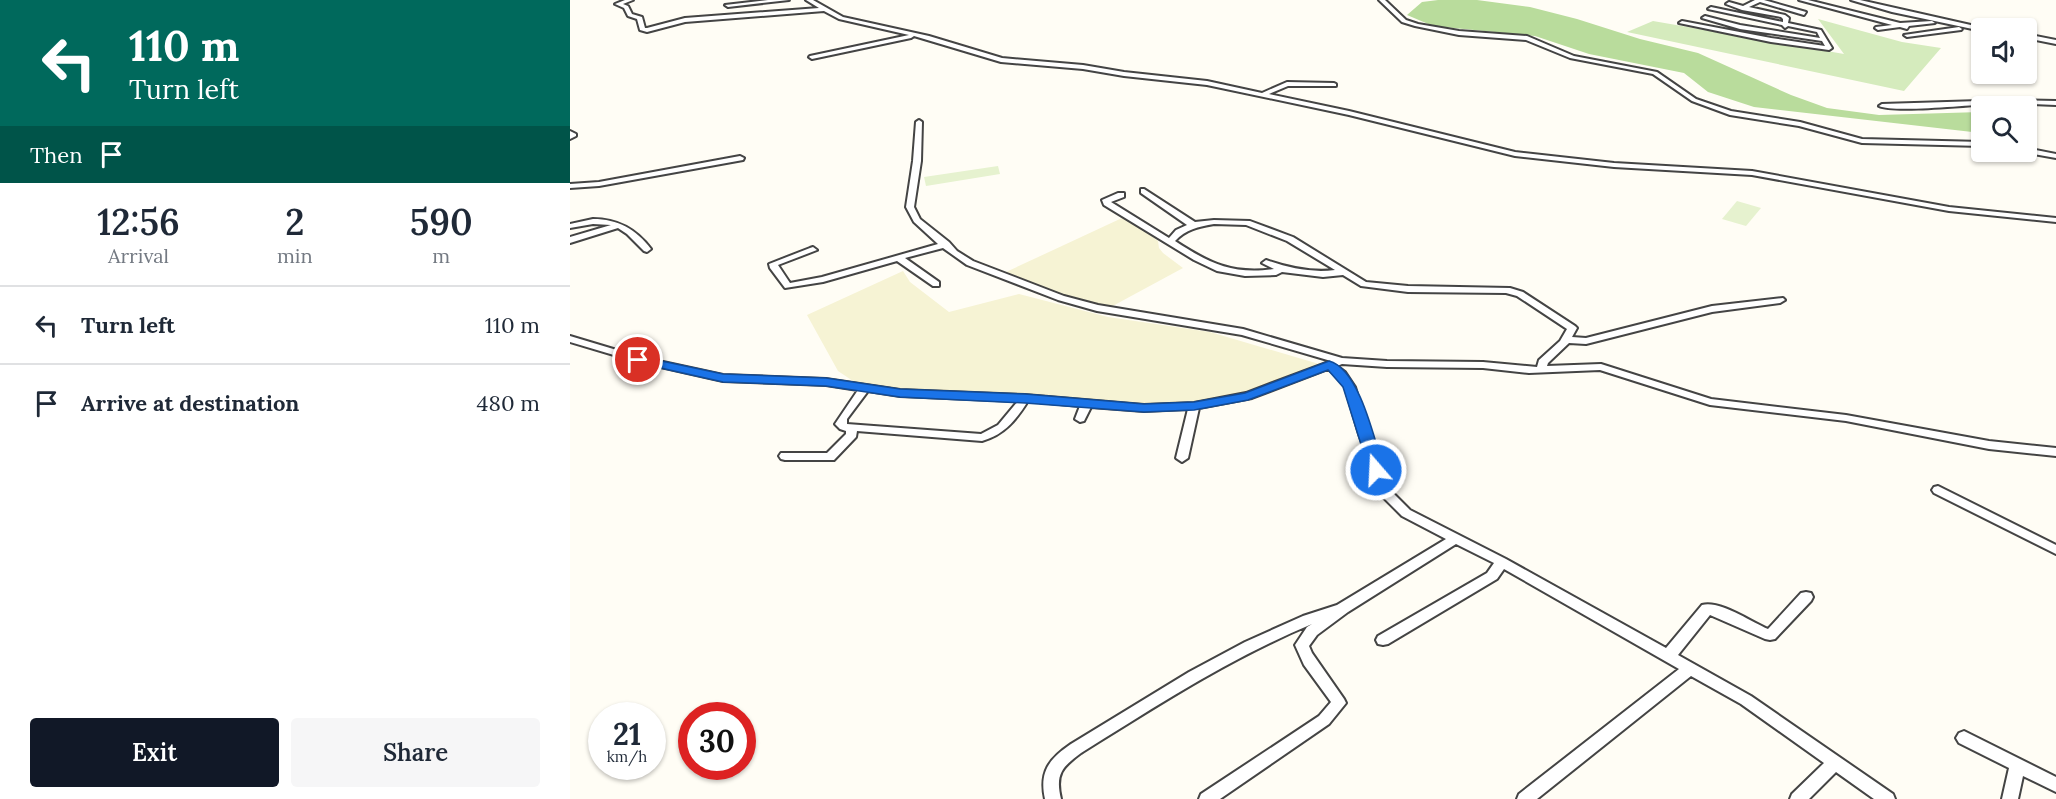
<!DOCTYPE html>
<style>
:root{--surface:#fff;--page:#f6f6f7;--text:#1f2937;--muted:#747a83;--line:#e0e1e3;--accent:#111827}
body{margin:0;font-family:Lora,serif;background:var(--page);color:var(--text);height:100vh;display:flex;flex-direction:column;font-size:22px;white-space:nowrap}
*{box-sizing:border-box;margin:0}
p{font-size:20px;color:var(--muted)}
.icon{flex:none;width:33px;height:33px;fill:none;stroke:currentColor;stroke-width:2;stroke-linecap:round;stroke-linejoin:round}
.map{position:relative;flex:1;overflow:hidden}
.side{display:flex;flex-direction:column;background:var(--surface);width:570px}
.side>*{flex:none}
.top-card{background:#00695c;color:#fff;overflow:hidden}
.fabs{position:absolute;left:1401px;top:18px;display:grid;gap:12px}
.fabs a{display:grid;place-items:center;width:66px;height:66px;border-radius:6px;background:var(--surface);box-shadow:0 2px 4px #0004;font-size:30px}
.speed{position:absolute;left:18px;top:702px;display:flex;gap:12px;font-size:30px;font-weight:700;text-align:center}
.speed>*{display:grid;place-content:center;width:78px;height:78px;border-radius:50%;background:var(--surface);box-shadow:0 2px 4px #0004;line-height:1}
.speed small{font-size:15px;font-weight:400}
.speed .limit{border:9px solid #d22;background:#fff;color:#111}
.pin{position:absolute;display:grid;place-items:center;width:51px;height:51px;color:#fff;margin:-26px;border:3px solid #fff;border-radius:50%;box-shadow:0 2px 6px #0007}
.me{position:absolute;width:66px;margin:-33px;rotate:341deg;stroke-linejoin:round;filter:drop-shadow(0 0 4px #0008)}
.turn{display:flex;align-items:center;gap:21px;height:126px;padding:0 30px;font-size:27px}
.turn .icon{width:78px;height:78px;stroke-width:2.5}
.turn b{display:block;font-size:42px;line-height:51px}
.then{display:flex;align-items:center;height:57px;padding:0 30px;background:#0003;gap:12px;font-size:22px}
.eta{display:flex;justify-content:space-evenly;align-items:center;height:102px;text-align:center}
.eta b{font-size:36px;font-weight:600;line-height:42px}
.primary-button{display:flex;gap:12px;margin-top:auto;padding:12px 30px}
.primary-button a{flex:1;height:69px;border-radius:6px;background:var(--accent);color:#fff;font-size:24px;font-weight:600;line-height:69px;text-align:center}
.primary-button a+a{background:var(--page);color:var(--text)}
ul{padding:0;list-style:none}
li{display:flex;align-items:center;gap:18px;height:78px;padding:0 30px;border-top:2px solid var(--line)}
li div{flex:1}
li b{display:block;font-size:22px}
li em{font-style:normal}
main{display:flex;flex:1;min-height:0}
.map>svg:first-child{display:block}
.farmland{fill:#f6f3d4}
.green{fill:#d5ebbd}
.forest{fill:#b9dc9c}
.pitch{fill:#e6f2cf}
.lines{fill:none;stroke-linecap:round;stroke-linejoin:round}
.minor-casing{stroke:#444;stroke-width:4}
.minor{fill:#fff;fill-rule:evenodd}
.route{fill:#1a73e8;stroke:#114b97;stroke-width:1.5}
</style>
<main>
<section class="side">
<div class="top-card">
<div class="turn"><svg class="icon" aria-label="left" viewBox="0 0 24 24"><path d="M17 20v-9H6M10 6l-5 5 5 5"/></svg><div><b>110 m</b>Turn left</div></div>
<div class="then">Then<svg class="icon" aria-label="arrive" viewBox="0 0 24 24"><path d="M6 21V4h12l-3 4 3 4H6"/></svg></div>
</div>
<div class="eta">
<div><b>12:56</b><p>Arrival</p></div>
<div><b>2</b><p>min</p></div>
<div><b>590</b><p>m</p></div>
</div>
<ul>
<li><svg class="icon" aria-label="left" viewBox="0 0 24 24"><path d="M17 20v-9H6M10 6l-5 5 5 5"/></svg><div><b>Turn left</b></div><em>110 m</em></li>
<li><svg class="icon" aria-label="arrive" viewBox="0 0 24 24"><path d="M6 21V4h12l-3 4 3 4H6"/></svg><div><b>Arrive at destination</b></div><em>480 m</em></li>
</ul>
<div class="primary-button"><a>Exit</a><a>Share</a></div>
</section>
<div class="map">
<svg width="1486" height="799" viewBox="0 0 1486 799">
<rect width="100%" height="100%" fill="#fffdf5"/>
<!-- farmland -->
<g class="farmland">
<polygon points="552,218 582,236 588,241 589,248 593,253 613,268 539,308 496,297 436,272"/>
<polygon points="333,271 340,282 379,312 449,294 538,317 640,332 749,364 697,385 642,402 591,405 435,394 331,391 286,383 268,371 237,315"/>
</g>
<!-- green -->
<polygon class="green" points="1248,19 1332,42 1371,48 1334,91 1057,32 1083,21 1274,54"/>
<!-- forest -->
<polygon class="forest" points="868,0 907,0 960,7 1007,19 1070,39 1128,53 1221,95 1257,108 1309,115 1411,112 1411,133 1184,107 1138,92 1114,73 1019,54 965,36 863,26 837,15 852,2"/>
<!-- pitch -->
<g class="pitch">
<polygon points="428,166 430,174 356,186 354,177"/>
<polygon points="1167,201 1191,208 1176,226 1152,219"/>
</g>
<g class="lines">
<defs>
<g id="minor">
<polygon points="55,0 63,0 53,4 58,6 62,14 72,17 75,28 77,28 115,18 249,8 236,0 243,0 273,17 359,36 432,58 513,65 554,72 637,81 692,93 717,82 764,83 766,84 766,86 718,86 699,94 779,111 945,152 1044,163 1182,171 1379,207 1486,218 1486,222 1379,211 1182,175 1044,167 945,156 779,115 637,85 554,76 513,69 431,62 344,36 341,38 242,59 239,57 240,56 339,35 269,19 254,11 115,22 77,32 70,30 67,19 58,16 54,8 45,4"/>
<polygon points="198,0 219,0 158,7 155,5"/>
<polygon points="809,0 815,0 836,20 848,24 889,31 957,36 1004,56 1087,72 1126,99 1161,111 1230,122 1292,139 1412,142 1412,146 1292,143 1229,126 1160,115 1122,101 1083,74 1000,58 956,40 889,35 845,26 832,22"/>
<polygon points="1185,0 1194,0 1236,12 1234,15 1190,2 1179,7 1215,15 1219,18 1218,23 1251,30 1262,48 1259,50 1201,42 1109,23 1112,21 1201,38 1255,46 1252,41 1170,29 1132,18 1135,16 1170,25 1250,38 1247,32 1218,26 1215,28 1212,25 1138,9 1141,7 1213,22 1213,19 1211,17 1172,10 1156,4 1159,2 1173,6"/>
<polygon points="1229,0 1238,0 1330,23 1362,21 1365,23 1339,26 1337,29 1330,27 1308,30 1305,28 1306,27 1322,25"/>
<polygon points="1281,0 1290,0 1414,28 1412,28 1412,31 1322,12"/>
<polygon points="1389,27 1392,29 1391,30 1337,37 1334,35"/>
<polygon points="1456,34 1486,40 1486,44 1456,38"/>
<path d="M1442 100 1486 101V105C1464 104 1442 103 1420 104 1400 105 1323 113 1309 106L1312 104Z"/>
<path d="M349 120 352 122 351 161 344 207 350 219 379 242 387 251 403 261 494 296 528 305 673 329 772 358 817 361 913 362 967 367 969 360 990 341 997 329 947 296 936 293 838 292 791 286 773 275 753 277 712 272 706 275 675 276 647 271 624 260 534 205 532 200 548 193H554V197L541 202 599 238 606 230 617 225 571 193V189H574L625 222 644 220 680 221 723 237 796 282 838 286 940 288 953 292 1005 326 1007 328 1002 337 1016 338 1142 306 1213 298 1215 300 1210 303 1142 312 1016 344 999 343 978 363 977 366 1031 364 1141 399 1276 415 1419 441 1486 448V456L1419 449 1276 421 1140 405 1030 370 959 373 913 368 817 367 772 364 767 366 775 372 785 387 799 434 821 491 840 510 936 559 1096 648 1132 605C1150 600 1181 622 1198 629L1231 593 1236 592 1241 593 1243 597 1241 601 1205 639 1200 640 1195 639 1140 615 1108 655 1181 696 1323 794 1325 799H1304L1266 772 1239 799H1220L1222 794 1254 763 1171 704 1121 676 967 799H947L949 794 1109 669 934 569 927 579 818 644 813 645 808 644 806 640 808 636 917 573 924 563 886 544 778 612 747 635 739 646 742 653 774 699 776 703 759 724 650 799H629L631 794 749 716 761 702 734 665 725 645 737 627 742 624C660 658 586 706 511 753 492 767 485 774 491 799H475C469 772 479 759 501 744L619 672 675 642 733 616 767 605 876 539 832 516 812 496 789 434 775 387 767 376 758 369 682 398 629 408 618 458 612 462 606 458 618 409 574 411 521 407 514 421 510 422 505 419 510 406 458 401C446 420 434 435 412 441L287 431 286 437 264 460H215L211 459 209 456 211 453H257L276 434V431L270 429 265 424 288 390 256 385 153 381 64 361 0 342V336L70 357 153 375 256 379 330 390 455 395 574 405 624 403 676 393 761 361 672 335 527 311 488 300 397 265 373 248 335 258 369 282V286H363L327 261 253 282 215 288 200 268 199 264 240 248 243 247 247 250 208 265 220 283 252 277 368 244 344 222 336 207 343 161 346 122ZM644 224 676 225 717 241 765 270C741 273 719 268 696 260L692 263 704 269C662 275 639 263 605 241 616 229 628 227 644 224ZM298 391 330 396 448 401 428 425 411 434 277 424V419Z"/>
<polygon points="0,131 6,134 6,136 0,139"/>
<polygon points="1456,148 1486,154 1486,158 1453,152 1456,152"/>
<polygon points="170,156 174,158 173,160 29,186 0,188 0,184 29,182"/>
<path d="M23 219C48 219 66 229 81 249L77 252 74 251 57 234 48 228 0 243V237L41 225 23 224 0 228V224Z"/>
<polygon points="1368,486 1486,545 1486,554 1364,493 1362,490 1364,487"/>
<polygon points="1394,731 1486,777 1486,792 1453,776 1448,799 1432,799 1439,768 1389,743 1386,738 1389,733"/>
</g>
</defs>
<!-- minor casing -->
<use href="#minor" class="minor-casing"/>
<!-- minor -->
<use href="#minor" class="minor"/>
</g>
<!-- route -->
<path class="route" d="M68 356 153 374 256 378 330 389 455 394 574 404 624 402 675 393 759 361C790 369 805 442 814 470L806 475 799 470 773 387 758 370 678 400 624 410 574 412 455 403 330 397 256 386 153 382 64 362 62 360Z"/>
</svg>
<div class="fabs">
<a><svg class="icon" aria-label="sound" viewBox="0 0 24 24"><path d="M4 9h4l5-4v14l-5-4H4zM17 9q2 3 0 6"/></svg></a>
<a><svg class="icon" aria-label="search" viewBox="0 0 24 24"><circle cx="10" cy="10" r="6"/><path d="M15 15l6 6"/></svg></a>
</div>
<div class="speed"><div>21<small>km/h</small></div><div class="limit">30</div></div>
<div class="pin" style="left:68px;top:360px;background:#d93025"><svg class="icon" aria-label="arrive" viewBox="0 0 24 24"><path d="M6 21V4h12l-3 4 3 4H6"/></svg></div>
<svg class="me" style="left:806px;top:470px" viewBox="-20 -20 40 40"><circle r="17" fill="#1a73e8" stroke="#fff" stroke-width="3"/><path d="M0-11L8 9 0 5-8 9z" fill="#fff"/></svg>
</div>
</main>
